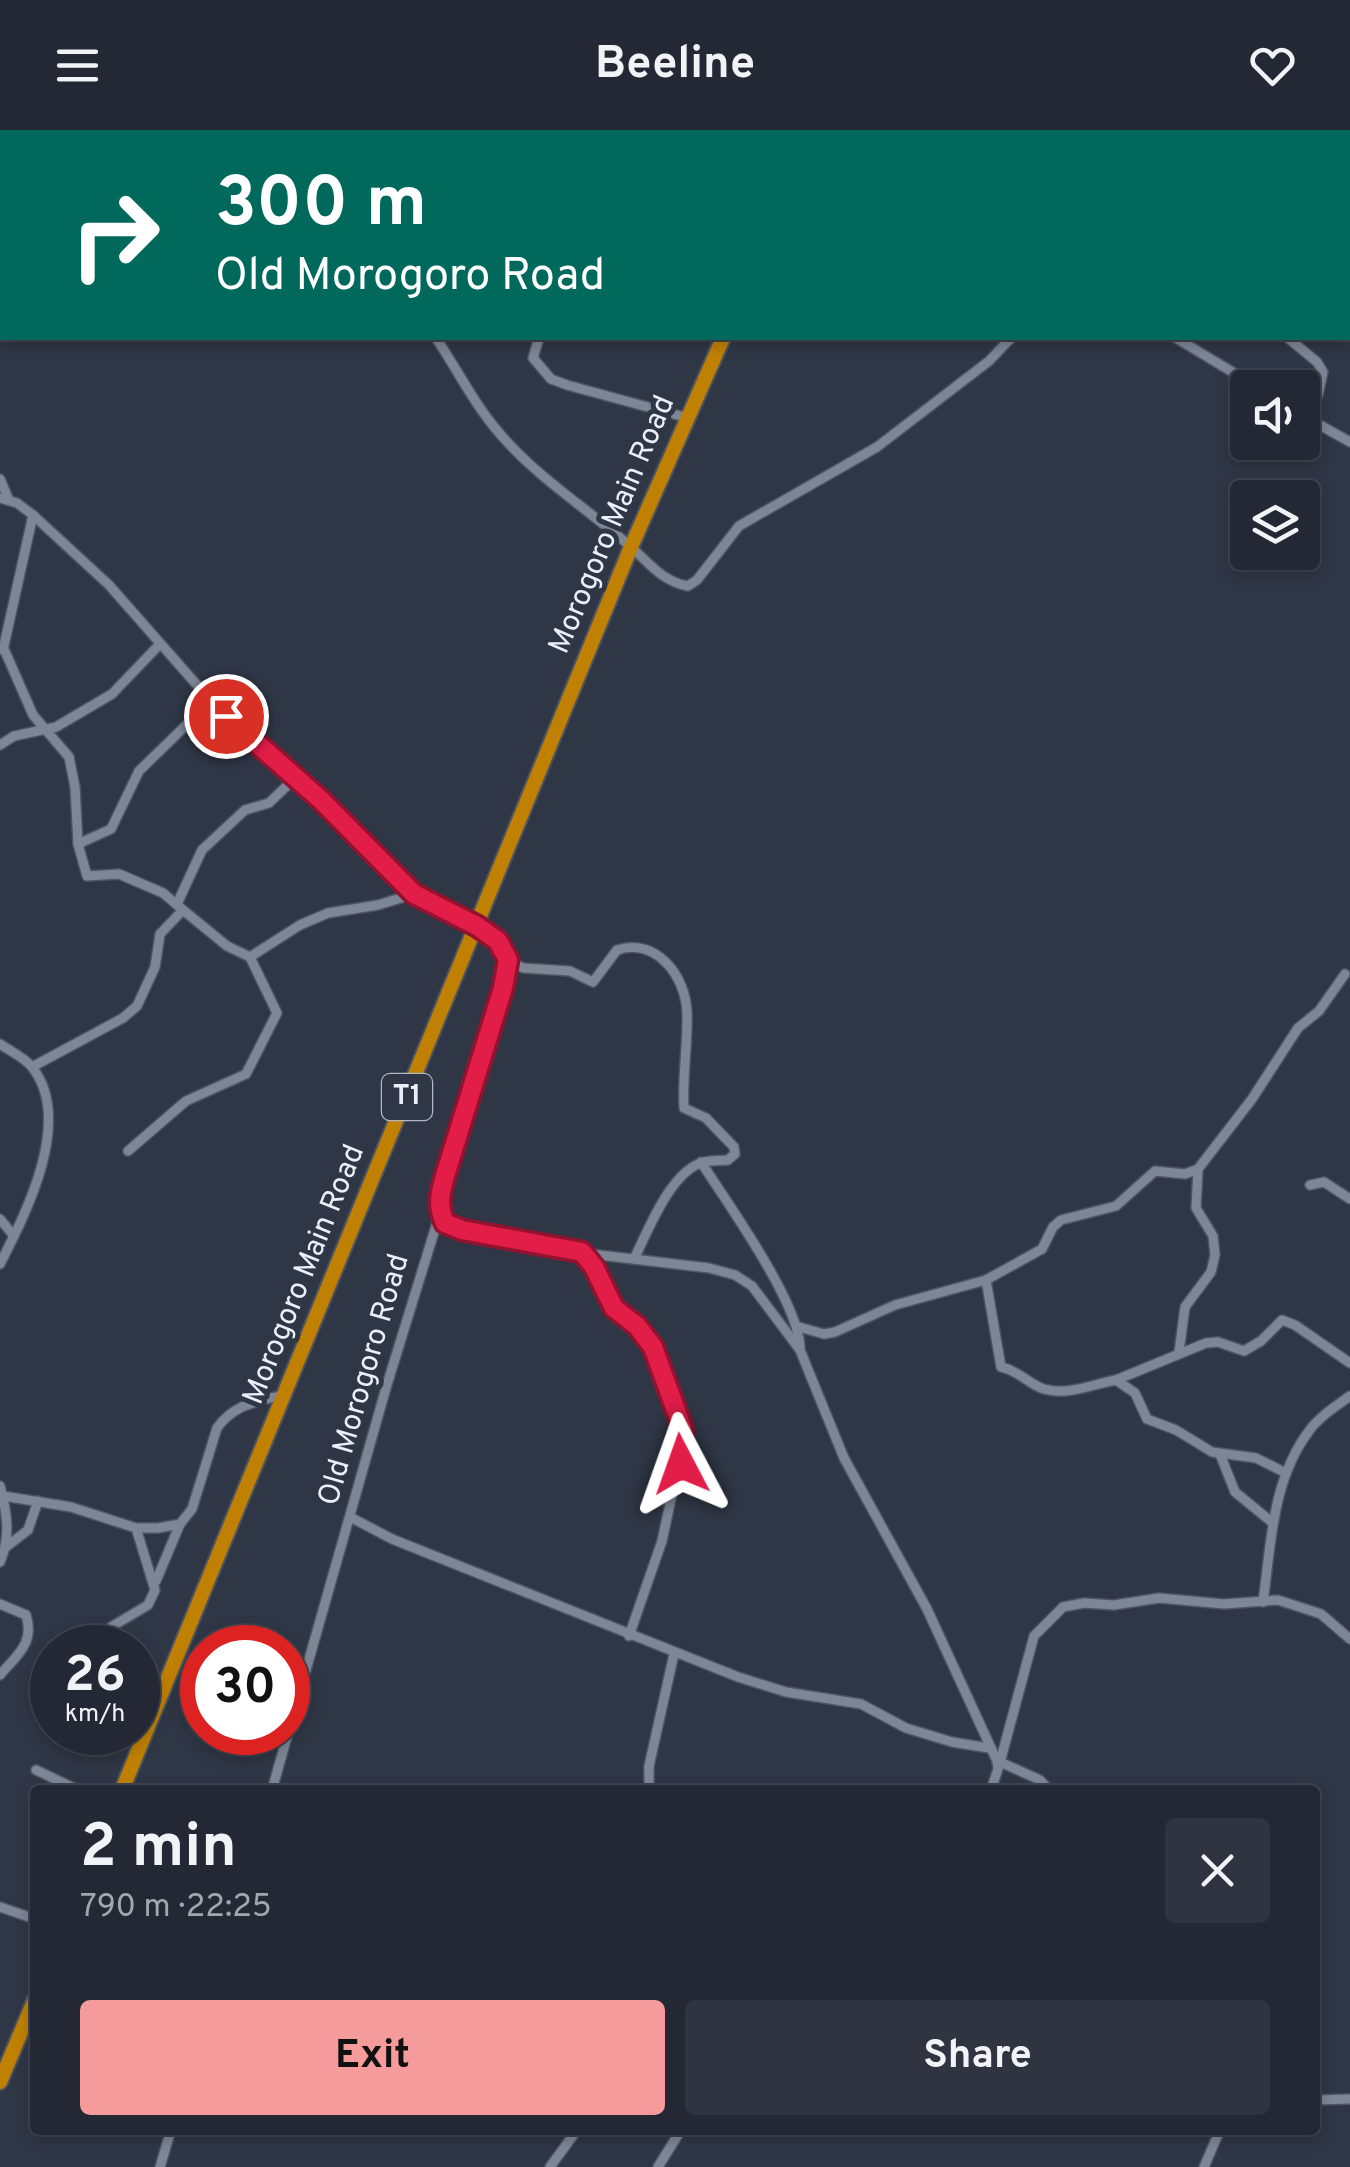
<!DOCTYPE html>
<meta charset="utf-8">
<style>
:root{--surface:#232834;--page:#2f3440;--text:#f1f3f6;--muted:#a3a6ac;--line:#40444f;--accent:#f59b9c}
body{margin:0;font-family:Overpass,sans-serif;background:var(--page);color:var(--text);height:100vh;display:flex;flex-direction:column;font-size:38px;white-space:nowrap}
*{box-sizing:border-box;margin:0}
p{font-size:32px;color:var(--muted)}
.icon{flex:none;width:55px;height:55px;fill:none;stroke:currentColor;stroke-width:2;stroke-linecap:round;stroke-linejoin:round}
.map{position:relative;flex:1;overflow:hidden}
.drawer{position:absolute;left:30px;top:1655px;width:1290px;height:350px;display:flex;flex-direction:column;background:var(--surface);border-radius:10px;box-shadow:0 5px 15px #0003,0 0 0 2px var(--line)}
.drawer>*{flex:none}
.banner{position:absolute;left:0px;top:0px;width:1350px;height:210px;box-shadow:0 5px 15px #0003,0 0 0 2px var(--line);background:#00695c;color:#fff;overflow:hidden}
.tools{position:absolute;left:1230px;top:240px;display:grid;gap:20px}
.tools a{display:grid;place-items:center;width:90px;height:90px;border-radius:10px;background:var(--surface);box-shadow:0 5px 15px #0003,0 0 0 2px var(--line);font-size:50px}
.speed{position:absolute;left:30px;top:1495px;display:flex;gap:20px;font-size:50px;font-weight:700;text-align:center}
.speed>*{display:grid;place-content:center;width:130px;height:130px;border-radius:50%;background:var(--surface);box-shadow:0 5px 15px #0003,0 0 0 2px var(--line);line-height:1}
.speed small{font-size:25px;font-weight:400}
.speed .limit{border:15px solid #d22;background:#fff;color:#111}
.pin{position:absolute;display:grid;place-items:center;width:85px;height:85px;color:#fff;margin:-42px;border:5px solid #fff;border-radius:50%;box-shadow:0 2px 10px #0007}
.me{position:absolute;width:110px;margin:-55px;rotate:356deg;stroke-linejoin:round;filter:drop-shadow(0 0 8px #0008)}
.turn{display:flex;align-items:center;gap:35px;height:210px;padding:0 50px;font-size:45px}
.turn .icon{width:130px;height:130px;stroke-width:2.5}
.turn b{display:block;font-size:70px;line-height:85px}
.round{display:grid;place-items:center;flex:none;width:105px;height:105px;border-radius:10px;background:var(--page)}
.head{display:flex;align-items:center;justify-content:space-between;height:170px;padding:0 50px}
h1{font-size:60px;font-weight:700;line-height:75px}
.button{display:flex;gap:20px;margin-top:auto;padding:20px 50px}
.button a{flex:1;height:115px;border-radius:10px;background:var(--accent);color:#111;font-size:40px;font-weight:700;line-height:115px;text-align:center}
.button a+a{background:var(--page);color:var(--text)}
header{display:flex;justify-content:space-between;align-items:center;height:130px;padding:0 50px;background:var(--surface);font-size:45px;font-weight:700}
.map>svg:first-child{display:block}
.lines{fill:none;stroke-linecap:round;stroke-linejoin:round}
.minor-casing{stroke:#4e5460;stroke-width:12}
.highway-casing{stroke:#4e5460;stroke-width:18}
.minor{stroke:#7d8697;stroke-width:9}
.highway{stroke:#c08103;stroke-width:14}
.route-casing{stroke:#92132f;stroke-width:25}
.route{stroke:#e11d48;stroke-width:18}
.labels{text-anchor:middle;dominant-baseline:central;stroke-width:10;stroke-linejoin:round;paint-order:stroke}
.shield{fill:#2f3645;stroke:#b2b8c2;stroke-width:2.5}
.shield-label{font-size:28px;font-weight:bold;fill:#eaeff8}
.street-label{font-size:30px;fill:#eaeff8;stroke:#2f3645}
</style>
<header><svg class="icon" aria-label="menu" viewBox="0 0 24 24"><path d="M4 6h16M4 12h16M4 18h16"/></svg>Beeline<svg class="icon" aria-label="heart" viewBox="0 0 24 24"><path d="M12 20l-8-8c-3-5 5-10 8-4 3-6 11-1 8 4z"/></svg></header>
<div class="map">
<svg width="1350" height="2037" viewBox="0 0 1350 2037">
<rect width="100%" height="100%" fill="#2f3645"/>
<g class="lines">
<defs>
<g id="minor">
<polyline points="266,0 267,2"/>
<polyline points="575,0 580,2"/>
<polyline points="786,0 793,2"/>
<polyline points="1061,0 1062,2"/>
<polyline points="688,2 688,0"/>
<polyline points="1291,2 1295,0"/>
<path d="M436 208C457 239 475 276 501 305 539 349 588 379 631 417 649 433 663 452 688 456L697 450 739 396 877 317 989 231 1011 208"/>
<polyline points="539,208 533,228 551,249 567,255 688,288"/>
<polyline points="1176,208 1259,258"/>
<polyline points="1288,208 1317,232 1323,242 1318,265 1304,286"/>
<polyline points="1302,285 1350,312"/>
<polyline points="0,349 9,370"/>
<polyline points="0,368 17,373 33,385 109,455 211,571 321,670 414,764 477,796 499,811 508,830 503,857 445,1046 438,1073 440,1083 386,1258 272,1660"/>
<polyline points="4,519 33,585 69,627 75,657 78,714 87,746 119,744 163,763 183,780"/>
<polyline points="3,520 33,385"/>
<polyline points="0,615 14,606 56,597 112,564 160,514"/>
<polyline points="78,714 111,699 139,641 211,571"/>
<polyline points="177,774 202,720 245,680 269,673 295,648"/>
<path d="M508 830 523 838 570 841 593 852 617 820C656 807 686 846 687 883 688 915 682 947 684 978L706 988 734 1017 735 1024 728 1030C721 1031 712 1030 704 1032 671 1040 648 1101 634 1129"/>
<path d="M0 914C10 921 24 927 32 937 74 990 26 1083 0 1134"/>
<polyline points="32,937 123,888 137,876 155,837 160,804 183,780 227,816 250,827 300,795 328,783 378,775 414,764"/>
<polyline points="128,1021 186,971 246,944 277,883 250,827"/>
<path d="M701 1032C728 1074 798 1171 800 1217"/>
<polyline points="1310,1055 1324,1052 1350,1069"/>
<polyline points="440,1083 445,1093 462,1100 582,1123 709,1138 735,1145 752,1156 800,1220 844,1328 927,1479 997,1631 998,1639 991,1660"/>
<polyline points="0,1089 14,1106"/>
<polyline points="582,1123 594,1137 613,1178 637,1196 653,1217 684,1308 662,1411 629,1506"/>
<path d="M986 1150 1001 1237C1020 1241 1028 1254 1044 1259 1068 1266 1093 1254 1116 1250L1135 1263 1147 1289 1176 1300 1212 1322 1256 1328 1286 1343"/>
<polyline points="799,1197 824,1204 835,1202 895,1175 986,1150 1042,1119 1053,1097 1061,1090 1116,1076 1155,1041 1185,1044 1198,1039 1252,969 1298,898 1319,881 1345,844"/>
<polyline points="1179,1222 1185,1177 1211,1142 1215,1125 1213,1106 1196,1078 1198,1039"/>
<polyline points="1116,1250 1206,1213 1218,1212 1244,1221 1261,1211 1282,1190 1295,1195 1350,1233"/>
<polyline points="1220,1324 1235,1362 1273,1393"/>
<path d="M0 1356C7 1382 11 1407 0 1432"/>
<path d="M3 1366 71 1377 136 1398H158L180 1394 192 1379 217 1298C234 1274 256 1272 283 1265"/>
<polyline points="352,1388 392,1409 738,1547 786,1562 861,1574 906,1598 952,1612 989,1618"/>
<polyline points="6,1417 28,1400 38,1371"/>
<polyline points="156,1451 180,1394"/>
<path d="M1263 1472C1271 1414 1272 1350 1309 1301 1319 1287 1336 1276 1350 1266"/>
<path d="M0 1474 26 1485C35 1513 17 1525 0 1545"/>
<polyline points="105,1518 111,1497 148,1475 155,1460 136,1398"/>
<polyline points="1000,1632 1040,1650 1049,1660"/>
<polyline points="999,1636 1034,1506 1063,1477 1084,1473 1114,1475 1159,1468 1224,1474 1278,1470 1321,1484 1350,1509"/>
<polyline points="36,1640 78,1660"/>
<polyline points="649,1660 649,1636 674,1524"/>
<polyline points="0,1777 35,1789"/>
<polyline points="1315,1970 1350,1969"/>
<polyline points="160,2037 171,2000"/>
<polyline points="550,2037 577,2000"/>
<polyline points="658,2037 681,2000"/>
<polyline points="1204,2037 1220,2000"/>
</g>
<g id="highway">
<polyline points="813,2 814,0"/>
<polyline points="122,1660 631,417 723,208"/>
<polyline points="0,1952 35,1869"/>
</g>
</defs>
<!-- minor casing -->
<use href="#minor" class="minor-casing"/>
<!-- highway casing -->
<use href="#highway" class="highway-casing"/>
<!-- minor -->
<use href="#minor" class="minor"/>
<!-- highway -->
<use href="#highway" class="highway"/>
</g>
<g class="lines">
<defs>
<path id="route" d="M226 586 321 670 414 764 477 796 498 811 508 830 503 858 445 1046C440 1064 437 1075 445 1093L462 1100 582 1122 594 1137 614 1178 637 1196 653 1217 682 1297 684 1316 681 1334"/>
</defs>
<!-- route casing -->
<use href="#route" class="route-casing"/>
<!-- route -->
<use href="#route" class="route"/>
</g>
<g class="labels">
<!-- shield labels -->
<rect class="shield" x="382" y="944" width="50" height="46" rx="8"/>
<g class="shield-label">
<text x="407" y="967">T1</text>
</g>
<!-- street labels -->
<g class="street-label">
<text transform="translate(613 395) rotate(-67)">Morogoro Main Road</text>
<text transform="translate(305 1145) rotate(-68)">Morogoro Main Road</text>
<text transform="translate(365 1250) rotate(-74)">Old Morogoro Road</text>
</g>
</g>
</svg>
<div class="tools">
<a><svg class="icon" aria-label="sound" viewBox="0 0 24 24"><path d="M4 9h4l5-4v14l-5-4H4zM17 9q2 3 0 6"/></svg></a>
<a><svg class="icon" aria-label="layers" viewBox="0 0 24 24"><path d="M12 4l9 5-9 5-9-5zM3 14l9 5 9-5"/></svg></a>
</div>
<div class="speed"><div>26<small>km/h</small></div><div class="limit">30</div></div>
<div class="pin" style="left:226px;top:586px;background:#d93025"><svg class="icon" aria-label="arrive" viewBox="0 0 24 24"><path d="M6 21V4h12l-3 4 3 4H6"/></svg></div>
<svg class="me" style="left:681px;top:1334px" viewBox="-20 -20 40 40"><path d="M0-17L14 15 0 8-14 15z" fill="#e11d48" stroke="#fff" stroke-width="4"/></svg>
<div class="banner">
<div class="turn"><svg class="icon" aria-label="right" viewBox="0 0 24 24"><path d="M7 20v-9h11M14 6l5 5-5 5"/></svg><div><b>300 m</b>Old Morogoro Road</div></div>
</div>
<section class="drawer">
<div class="head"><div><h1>2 min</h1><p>790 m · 22:25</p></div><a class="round"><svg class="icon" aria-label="close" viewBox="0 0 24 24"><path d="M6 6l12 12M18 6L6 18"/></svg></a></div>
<div class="button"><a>Exit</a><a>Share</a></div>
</section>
</div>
